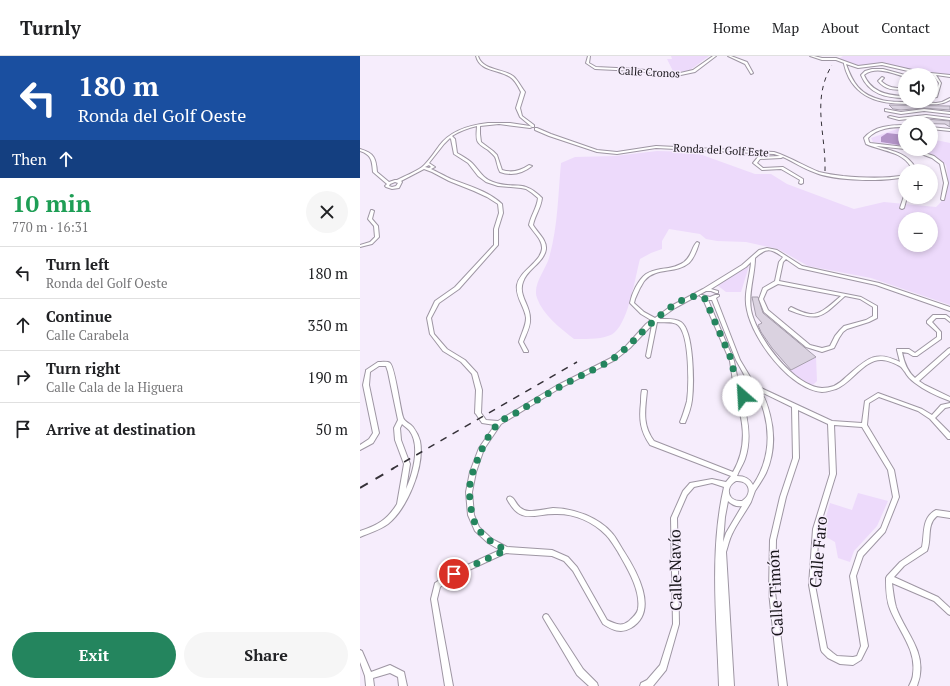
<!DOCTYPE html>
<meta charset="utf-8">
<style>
:root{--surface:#fff;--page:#f6f6f6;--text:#202124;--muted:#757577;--line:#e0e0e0;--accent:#24855e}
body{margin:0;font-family:"PT Serif",serif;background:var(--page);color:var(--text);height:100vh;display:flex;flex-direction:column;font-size:15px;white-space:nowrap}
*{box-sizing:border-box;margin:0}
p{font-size:13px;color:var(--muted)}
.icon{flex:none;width:22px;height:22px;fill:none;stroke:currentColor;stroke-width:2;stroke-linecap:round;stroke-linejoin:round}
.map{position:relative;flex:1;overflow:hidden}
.side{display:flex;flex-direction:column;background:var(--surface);width:360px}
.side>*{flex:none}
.top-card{background:#1a4fa0;color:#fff;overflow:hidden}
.fabs{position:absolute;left:538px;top:12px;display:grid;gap:8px}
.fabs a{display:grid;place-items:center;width:40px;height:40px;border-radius:50%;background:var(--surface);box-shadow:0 2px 6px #0003;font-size:20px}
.pin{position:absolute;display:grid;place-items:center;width:34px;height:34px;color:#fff;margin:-17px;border:2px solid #fff;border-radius:50%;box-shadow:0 1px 4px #0007}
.me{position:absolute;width:44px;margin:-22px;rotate:334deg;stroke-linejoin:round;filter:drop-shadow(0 0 3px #0008)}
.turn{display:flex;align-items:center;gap:14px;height:84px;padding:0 12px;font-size:18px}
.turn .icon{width:52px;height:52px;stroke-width:2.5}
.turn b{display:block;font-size:28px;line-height:34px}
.then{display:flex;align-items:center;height:38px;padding:0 12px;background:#0003;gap:8px;font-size:15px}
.round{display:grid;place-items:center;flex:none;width:42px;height:42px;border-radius:21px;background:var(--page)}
.head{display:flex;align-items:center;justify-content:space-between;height:68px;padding:0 12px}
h1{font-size:24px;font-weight:700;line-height:30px;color:#1e9e55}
.cta{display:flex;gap:8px;margin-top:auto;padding:8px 12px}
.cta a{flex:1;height:46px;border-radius:24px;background:var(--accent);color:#fff;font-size:16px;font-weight:700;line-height:46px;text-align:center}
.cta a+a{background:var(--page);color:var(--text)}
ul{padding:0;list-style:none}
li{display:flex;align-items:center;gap:12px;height:52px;padding:0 12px;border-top:1px solid var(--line)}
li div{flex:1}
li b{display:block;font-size:15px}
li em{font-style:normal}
header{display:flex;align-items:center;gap:24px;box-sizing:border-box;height:56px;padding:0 20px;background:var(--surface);border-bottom:1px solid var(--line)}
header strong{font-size:19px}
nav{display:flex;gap:22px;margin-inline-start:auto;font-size:14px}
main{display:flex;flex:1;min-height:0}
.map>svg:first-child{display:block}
.green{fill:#eddafb;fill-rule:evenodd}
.water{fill:#b394c7}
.building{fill:#dad2e0;stroke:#a69eac}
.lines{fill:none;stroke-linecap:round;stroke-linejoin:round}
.street-casing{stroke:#9e96a3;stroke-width:2}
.street{fill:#fff;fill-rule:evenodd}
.rail-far2{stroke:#353138;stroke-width:1;stroke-dasharray:4.5 4.5;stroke-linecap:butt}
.rail-far1{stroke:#353138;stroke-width:1.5;stroke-dasharray:7 7;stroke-linecap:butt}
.rail{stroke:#353138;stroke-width:2;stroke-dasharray:9 9;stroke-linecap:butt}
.route{stroke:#24855e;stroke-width:7;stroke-dasharray:0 12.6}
.labels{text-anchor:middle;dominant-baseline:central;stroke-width:3;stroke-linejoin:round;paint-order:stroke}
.far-street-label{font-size:11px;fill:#19161b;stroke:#f6edfc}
.near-street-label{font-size:16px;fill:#19161b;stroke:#f6edfc}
</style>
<header>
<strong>Turnly</strong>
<nav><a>Home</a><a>Map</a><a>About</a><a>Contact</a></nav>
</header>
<main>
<section class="side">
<div class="top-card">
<div class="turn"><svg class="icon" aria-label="left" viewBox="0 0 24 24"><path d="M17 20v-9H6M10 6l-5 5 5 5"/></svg><div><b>180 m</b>Ronda del Golf Oeste</div></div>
<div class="then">Then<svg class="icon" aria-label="ahead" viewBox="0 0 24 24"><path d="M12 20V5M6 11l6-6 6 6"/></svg></div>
</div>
<div class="head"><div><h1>10 min</h1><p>770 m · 16:31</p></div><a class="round"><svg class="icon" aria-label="close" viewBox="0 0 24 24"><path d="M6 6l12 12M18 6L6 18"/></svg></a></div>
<ul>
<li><svg class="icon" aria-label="left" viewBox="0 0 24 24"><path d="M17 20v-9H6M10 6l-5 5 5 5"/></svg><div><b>Turn left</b><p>Ronda del Golf Oeste</p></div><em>180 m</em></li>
<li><svg class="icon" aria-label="ahead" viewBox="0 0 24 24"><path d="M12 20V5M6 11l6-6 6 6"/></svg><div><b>Continue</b><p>Calle Carabela</p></div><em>350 m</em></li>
<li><svg class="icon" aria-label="right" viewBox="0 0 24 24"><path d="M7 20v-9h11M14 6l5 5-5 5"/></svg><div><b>Turn right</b><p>Calle Cala de la Higuera</p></div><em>190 m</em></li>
<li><svg class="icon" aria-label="arrive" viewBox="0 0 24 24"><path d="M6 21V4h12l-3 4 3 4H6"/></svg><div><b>Arrive at destination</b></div><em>50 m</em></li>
</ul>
<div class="cta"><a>Exit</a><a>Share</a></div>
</section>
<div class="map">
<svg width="590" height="630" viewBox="0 0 590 630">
<rect width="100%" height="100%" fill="#f6edfc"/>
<!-- green -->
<g class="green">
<polygon points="311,0 349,0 330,14 314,17 307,3 312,3"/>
<polygon points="483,0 590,0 590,19 567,17 522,7 499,10 478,3"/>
<polygon points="540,72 545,72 545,91 513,86 511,82"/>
<path d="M571 83 590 87V249L511 222 448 210 418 193 386 186 357 185 346 183 340 178 309 173 302 185V193L291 197 280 203C275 222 269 263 255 276 247 284 225 283 214 283 200 272 183 259 177 242 172 229 186 213 189 202 198 171 198 139 201 107L215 101 255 100 297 95 334 96 395 118H411L427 128 494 153 524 146 576 151C590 138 589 128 586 109L574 99 554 93H571ZM545 163H571V189H545Z"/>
<polygon points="389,210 381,236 366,236 357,229"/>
<polygon points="456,301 457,325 452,330 443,328 429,315"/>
<polygon points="498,437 528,445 517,470 494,495 490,506 478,502 475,486 461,478 470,447 492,454"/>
</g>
<!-- water -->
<polygon class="water" points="527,77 545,79 545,90 521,86 521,81"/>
<!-- building -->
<g class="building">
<polygon points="529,49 590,50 590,54 564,52 541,54 533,53"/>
<polygon points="566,63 590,65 590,71 585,68 547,67 545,65"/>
<polygon points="392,241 398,241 403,257 456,301 431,314 412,292 401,276 398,269 402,267 396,260"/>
</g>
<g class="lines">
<defs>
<g id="street">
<path d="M116 0H118C123 15 142 12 153 20 158 24 161 31 165 36L160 52 162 60 174 69V71H172L160 61 156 52 161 36C158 30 155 24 150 21 138 13 120 16 116 0Z"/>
<polygon points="228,0 230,0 229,7 236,11 277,13 316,18 333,14 353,0 356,0 335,16 316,20 277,15 235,13 226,7"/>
<polygon points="368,0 371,0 387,6 393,17 391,18 385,8"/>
<path d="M450 0H454L462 2H476L498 10 522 7 561 16 590 19V21L576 19 581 27 577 41 571 42V40L575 39 579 27 573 19 561 18 522 9 498 12 486 8C489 16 492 24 498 31 513 48 539 46 560 46 565 46 571 47 576 47L582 46 590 42V44C580 50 571 48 560 48 533 48 504 49 489 22 487 18 485 13 484 8V7L476 4H462Z"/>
<path d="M512 13H523L545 19V21C531 17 516 10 504 19 511 36 528 40 545 40V42C526 42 509 38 501 19L505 15Z"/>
<path d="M522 21 524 22 521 25C528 32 535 32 545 32V34C534 34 525 34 518 25Z"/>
<polygon points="525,53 541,56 564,53 590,56 590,58 564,55 541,58 525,55"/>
<polygon points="566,59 590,62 590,64 566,61 539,64 528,61 530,60 539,62"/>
<path d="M128 67H150L170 70 172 71 170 72 139 68 120 70V78L121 86 133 95 137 99 142 114C152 117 160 115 169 109L172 110C162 118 151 120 140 116 137 111 137 105 135 101 133 98 130 96 128 94 115 86 116 85 117 70 108 72 100 75 92 80L95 83 97 97C102 100 108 103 112 107 119 114 123 123 133 126 153 134 163 122 182 142 181 152 175 159 173 169 177 176 187 184 186 193 184 207 167 213 163 226 158 239 170 249 170 262 171 270 166 278 163 286L168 295V296H164L159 286C161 278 166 270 166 262 165 251 155 241 157 229 160 214 180 207 182 193 183 184 173 176 169 169 171 159 177 152 178 142L172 137 166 133 161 132 138 130 126 126 118 120 108 107 94 98 91 83 90 82 84 88 69 107 75 111 71 113C78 116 84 120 91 123 109 130 128 135 142 148L143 157 138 173V189L99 233 79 247 71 262 74 278 87 293 105 304 117 317 122 334 121 357 126 364 138 365 196 330 251 302 266 290 286 268 291 264 281 258 270 247C272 237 278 224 286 218 291 215 296 214 301 213 309 212 317 211 324 206 332 200 332 190 337 186L339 187C337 194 334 202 329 207 316 218 296 211 285 224 283 226 282 229 280 232 278 237 275 241 274 247L284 256 295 262 311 250 343 233 382 209 399 194 407 192 417 194 442 210 519 227 590 251V255L516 229 439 212 426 203 423 206 419 225 501 241 517 250V262L509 266 487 273 483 276 479 282 474 292 462 296 446 291 404 256 399 243 403 232 415 225 419 206 423 201C411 193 407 191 395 202 395 219 388 237 391 254 396 280 433 330 462 332 465 332 471 331 474 330 478 328 483 324 486 321 506 304 514 293 540 306L537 294V293H549L555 297 577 281V276L567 267V265L573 259H586L590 262V266L585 262H576L572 266 581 276V283L557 300H553L548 297 542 296C544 306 547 315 555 322L588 293 590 292V297L559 325 565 329 590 341V345C579 341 564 334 555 327 551 324 547 320 545 316 544 315 542 312 541 311 537 308 527 304 522 304 504 303 492 327 476 333 472 334 466 336 462 336 430 333 393 284 387 254 383 238 390 222 391 206L386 211 351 233 358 235V237H356L351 235H346L315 252 299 263C306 263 315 262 321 266 334 275 334 328 332 344 331 352 328 360 325 367H321L320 366C323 359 325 352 327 345 329 331 330 279 318 269 313 265 303 267 297 266L290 301 288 302 286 300 292 269 270 292 255 304 200 332 141 368 124 393 116 416 112 436 114 459 119 471 132 483 147 491 192 494 208 501 217 511 247 564C255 568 262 571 269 565 273 561 277 558 278 553 281 534 267 512 258 496 254 490 251 484 246 479 233 466 216 458 197 458 174 457 161 470 147 443L148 441C149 441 150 440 151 441 156 442 156 454 169 455 177 455 185 453 193 452 204 452 216 455 226 459 235 463 244 468 251 476 256 481 259 488 263 494 276 514 300 555 271 572 261 578 252 574 243 568L213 515 204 505 192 500 146 497 96 520 80 531 77 543 93 630H85L71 543 75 527 92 516 140 494 128 487 115 475 108 459 106 436 110 416 119 392 135 369 122 367 116 358 115 357 116 334 112 318 101 306 83 295 70 278 67 262 75 245 95 231 134 189V173L139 157 138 148 127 141 114 135 89 125 72 116 64 113 41 125 42 126 39 132 32 133 26 131 25 130 27 128 13 116C12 105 12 99 0 95V93C14 97 16 102 17 116L29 126 35 124H37C43 121 57 115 62 111 68 106 74 97 79 90 91 74 110 69 128 67ZM69 109 71 111 69 112 65 111ZM35 126 38 127 36 130 32 131 29 130 30 128ZM418 228 481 240C472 247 462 259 450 258 443 257 437 254 431 251L429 253V254C461 267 462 260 485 240L500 243 513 251V260L506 264 484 270 480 274 475 280 470 290 462 292 450 289 408 254 403 243 407 234Z"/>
<path d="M545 69V71C532 71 517 72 508 82L509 86 510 87 545 91V93L516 90C531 95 546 96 555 111L553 115H549L551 111C542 95 521 95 506 88L504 82C514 70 531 69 545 69Z"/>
<polygon points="571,71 590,73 590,75 571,73"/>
<path d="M175 72H177L191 78 237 94 257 96 296 90 414 96C430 101 444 110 459 116 467 118 475 119 483 120 504 122 525 123 545 119V121C523 126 477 125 456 117 444 113 434 106 423 101L421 102 400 103 397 107 403 112 423 111 443 123V127L441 128 439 127 440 124 421 113 402 114 393 107 398 101 420 100 414 98 296 92 257 98 237 96 189 80 175 74Z"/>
<polygon points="548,93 553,93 574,100 583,107 588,127 584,144 582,144 581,143 584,127 580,108 572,102"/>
<polygon points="544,140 545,140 545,141 547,141 544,152 542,153 540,152"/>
<polygon points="11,154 12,154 14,155 12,163 18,170 19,181 12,188 0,191 0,189 10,186 15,181 14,170 8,163"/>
<path d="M340 239H342L350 241 355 239H359V240L356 242 380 304 392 324 396 326 399 331 472 365 502 367 505 345 518 337 562 353 572 359 581 349 590 347V351L585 352 575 362 590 377V383H588L570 363 558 355 519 341 509 347 507 369 534 414 539 441 525 476 503 500 496 520 508 590 501 604 493 609 480 608 468 602 462 596 461 594 449 529 453 473 470 418 468 368 438 354 439 402 426 441 416 484 415 536 427 630H419L409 536 410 484 420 441 433 402 432 351 401 336C406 343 408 351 410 359 415 378 414 399 406 417 403 423 399 429 395 435 394 438 392 443 391 446 385 457 377 467 372 478 369 484 368 490 366 496L374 630H359C357 565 349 495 364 431L352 427 334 431 327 439 317 462 319 568 306 614 293 630H280L281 627 287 624 300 609 313 568 311 462 323 435 330 427 352 423 366 426 371 420 290 389C280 374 279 363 281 346 281 342 281 338 282 334H286L287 335C285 354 282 369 294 385L373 416C389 388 383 362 373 333L374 332 370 305 343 243V242L340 240ZM348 244H352L376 304 386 322 379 324 378 325 374 305ZM388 326C393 328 395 331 394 336L386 338 381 337 379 330 383 327ZM397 339C401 344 402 350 404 356 411 381 408 407 393 429 390 423 385 420 377 420 379 414 383 409 385 403 392 382 388 361 381 341L386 342ZM474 369 502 371 528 414 533 441 521 472 498 496 490 520 501 590 497 600 493 601 477 600 473 597 467 592 455 529 459 473 476 418ZM376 425C390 424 393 438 382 445 368 446 364 432 376 425ZM368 445C372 449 377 451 382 450L366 477 363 486 365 461Z"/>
<path d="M18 306C21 306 28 305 30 307 35 311 40 352 43 361 44 366 50 367 53 371 56 375 59 381 60 385 65 410 47 453 28 468 20 474 9 477 0 481V475C18 469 27 464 37 448L44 408 35 384 34 372 38 364 28 316 26 310H19L10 316 9 329 19 377 13 387 0 394V389L9 383 13 377 3 329 6 315V314ZM42 368C44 370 47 372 49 374 61 389 53 417 46 433L50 408 41 384 40 372Z"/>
<path d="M576 454 590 456V462L577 460C566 469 572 483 567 495L544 510 534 521 578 541 590 552V559L588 558 574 545 532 527C533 535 534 544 536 551 544 574 564 593 560 618 560 622 558 626 557 630H549C551 626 553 622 553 618 557 594 538 574 530 553 526 543 526 532 526 522L527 520 540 506 562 491C565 478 561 462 576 454Z"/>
<polygon points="186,558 188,559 223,613 237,627 238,630 229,630 217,619 184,563 183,561 184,559"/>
<polygon points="0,594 2,595 11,616 30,609 44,616 47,630 39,630 38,621 30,617 13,622 14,630 6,630 5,620 0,606"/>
</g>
</defs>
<!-- street casing -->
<use href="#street" class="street-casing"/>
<!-- street -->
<use href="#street" class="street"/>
<!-- rail-far2 -->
<path class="rail-far2" d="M465 115C466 77 451 44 472 9"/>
<!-- rail-far1 -->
<polyline class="rail-far1" points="32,413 217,306"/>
<!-- rail -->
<polyline class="rail" points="0,432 34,412"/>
</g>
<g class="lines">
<!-- route -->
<path class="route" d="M94 518 146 494C121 481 112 472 110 443 108 430 112 417 117 405 121 394 131 373 140 366 145 362 151 360 156 357 176 345 196 332 217 322 229 315 243 310 254 302 277 286 311 237 342 240L345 243 372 305 376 333 383 340"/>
</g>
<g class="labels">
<!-- far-street labels -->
<g class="far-street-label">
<text transform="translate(289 16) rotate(3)">Calle Cronos</text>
<text transform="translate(361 94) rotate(3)">Ronda del Golf Este</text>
</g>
<!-- near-street labels -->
<g class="near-street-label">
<text transform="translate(458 496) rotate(-85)">Calle Faro</text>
<text transform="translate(315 514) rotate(-91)">Calle Navío</text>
<text transform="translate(415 537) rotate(-93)">Calle Timón</text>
</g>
</g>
</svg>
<div class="fabs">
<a><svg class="icon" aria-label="sound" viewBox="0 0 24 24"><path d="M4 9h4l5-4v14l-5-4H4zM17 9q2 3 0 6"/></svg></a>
<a><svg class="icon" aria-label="search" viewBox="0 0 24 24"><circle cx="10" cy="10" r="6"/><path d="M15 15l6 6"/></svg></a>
<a>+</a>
<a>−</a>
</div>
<div class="pin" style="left:94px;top:518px;background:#d93025"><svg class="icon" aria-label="arrive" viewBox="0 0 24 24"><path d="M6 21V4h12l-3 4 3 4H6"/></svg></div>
<svg class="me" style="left:383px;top:340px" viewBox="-20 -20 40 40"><circle r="19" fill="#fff"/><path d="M0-13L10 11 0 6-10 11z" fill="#24855e"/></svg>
</div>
</main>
